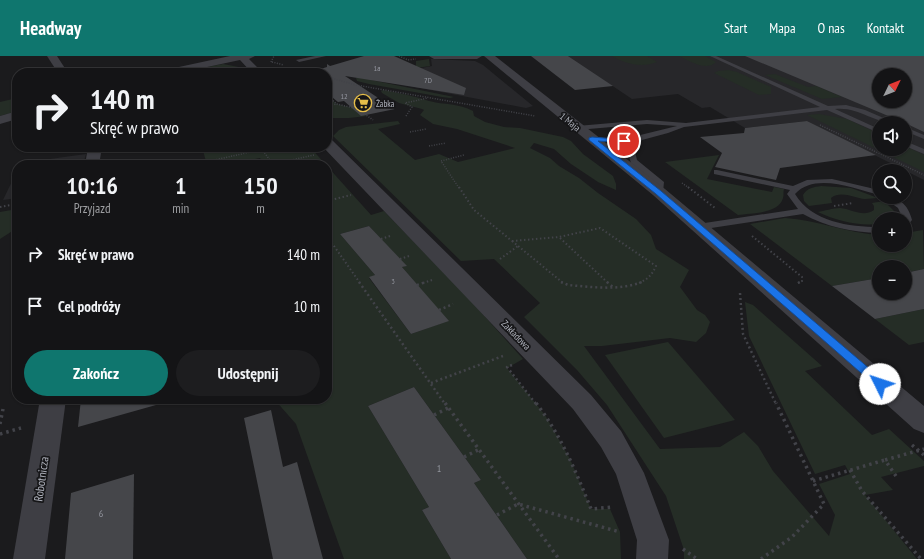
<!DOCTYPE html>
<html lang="pl">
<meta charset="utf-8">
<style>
:root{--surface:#141416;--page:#1d1d1f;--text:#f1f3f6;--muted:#9d9ea1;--line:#333335;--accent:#0f766e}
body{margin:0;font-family:"PT Sans Narrow",sans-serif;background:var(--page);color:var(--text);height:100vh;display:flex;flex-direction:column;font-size:15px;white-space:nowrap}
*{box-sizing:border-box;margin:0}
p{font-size:13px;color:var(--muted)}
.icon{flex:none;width:22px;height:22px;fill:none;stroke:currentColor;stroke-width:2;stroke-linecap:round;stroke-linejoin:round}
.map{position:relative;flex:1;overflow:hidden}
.side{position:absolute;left:12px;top:104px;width:320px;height:244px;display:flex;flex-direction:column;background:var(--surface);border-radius:16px;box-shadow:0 1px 3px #0004,0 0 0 1px var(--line)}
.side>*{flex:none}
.top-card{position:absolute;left:12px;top:12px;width:320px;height:84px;border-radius:16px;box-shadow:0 1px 3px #0004,0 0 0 1px var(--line);background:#141416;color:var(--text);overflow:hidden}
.needle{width:26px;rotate:47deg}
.buttons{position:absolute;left:872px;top:12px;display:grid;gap:8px}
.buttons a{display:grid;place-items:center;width:40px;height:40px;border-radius:50%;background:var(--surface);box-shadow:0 1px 3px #0004,0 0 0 1px var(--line);font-size:20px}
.pin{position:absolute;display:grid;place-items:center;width:34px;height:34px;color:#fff;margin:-17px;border:2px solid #fff;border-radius:50%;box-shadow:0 1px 4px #0007}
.me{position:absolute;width:44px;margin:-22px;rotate:311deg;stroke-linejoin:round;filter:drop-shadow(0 0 3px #0008)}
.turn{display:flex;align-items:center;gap:14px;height:84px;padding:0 12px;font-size:18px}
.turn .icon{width:52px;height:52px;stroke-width:2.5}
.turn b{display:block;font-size:28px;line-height:34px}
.eta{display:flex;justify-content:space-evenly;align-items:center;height:68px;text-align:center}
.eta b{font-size:24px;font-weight:700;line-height:28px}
.button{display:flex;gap:8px;margin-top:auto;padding:8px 12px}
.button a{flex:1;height:46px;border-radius:24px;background:var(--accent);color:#fff;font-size:16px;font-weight:700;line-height:46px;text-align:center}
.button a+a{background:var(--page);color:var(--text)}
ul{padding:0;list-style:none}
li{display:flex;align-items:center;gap:12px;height:52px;padding:0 12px}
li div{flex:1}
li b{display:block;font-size:15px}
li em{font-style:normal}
header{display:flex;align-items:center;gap:24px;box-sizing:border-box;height:56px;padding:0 20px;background:var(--accent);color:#fff}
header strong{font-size:19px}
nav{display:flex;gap:22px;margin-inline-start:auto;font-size:14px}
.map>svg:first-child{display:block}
.built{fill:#27272a;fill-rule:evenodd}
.green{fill:#252d26;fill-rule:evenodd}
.building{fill:#45464a;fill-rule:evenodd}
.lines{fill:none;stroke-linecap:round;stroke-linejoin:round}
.path-far3{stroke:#424349;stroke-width:1.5;stroke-dasharray:1 1.5;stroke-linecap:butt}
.path-far2{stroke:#424349;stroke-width:2;stroke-dasharray:1.5 2.5;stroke-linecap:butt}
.path-far1{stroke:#424349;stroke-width:2.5;stroke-dasharray:2 3;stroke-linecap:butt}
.path{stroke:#424349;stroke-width:3.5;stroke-dasharray:2.5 4;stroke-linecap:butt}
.service{fill:#3e3e44;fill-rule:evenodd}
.minor{fill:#3e3e44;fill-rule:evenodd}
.tertiary{fill:#3e3e44;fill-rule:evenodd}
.route{fill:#1a73e8;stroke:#114b97}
.labels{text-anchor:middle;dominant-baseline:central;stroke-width:3.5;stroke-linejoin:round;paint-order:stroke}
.number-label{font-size:8px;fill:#94969f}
.far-poi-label{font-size:9px;fill:#aeb1bb;stroke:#161618;text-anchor:start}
.street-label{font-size:10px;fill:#aeb1bb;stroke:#161618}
.near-number-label{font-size:10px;fill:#94969f}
.near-street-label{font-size:12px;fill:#aeb1bb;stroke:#161618}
</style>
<header>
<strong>Headway</strong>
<nav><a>Start</a><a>Mapa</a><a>O nas</a><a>Kontakt</a></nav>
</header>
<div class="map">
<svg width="924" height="503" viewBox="0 0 924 503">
<rect width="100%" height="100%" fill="#1b1b1d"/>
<!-- built -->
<g class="built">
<path d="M568 0H924V124L807 65 745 72 710 51 702 52 678 38 632 43ZM879 19H905V45H879ZM879 67H905V93H879Z"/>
<polygon points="431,3 475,5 483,9 533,50 526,52 372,23 410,14 432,10"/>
<polygon points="86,98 83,109 20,109 21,107"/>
<polygon points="17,115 17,142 3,144"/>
</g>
<!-- green -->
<g class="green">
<path d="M612 0H647L657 6C641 12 626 8 612 0Z"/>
<path d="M679 0H705L716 6C707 16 689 5 679 0Z"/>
<polygon points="429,3 430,10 410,13 371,24 454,41 450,42 442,41 369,28 357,25 356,22 416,10 416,5"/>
<polygon points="223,8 244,12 249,17 182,17 181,16"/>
<polygon points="728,14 737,16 771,31 771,38 759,39 714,17 718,15"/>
<polygon points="775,18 808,31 816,30 842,41 822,43 765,19"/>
<path d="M383 34C399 37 414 40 429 45 444 49 459 47 473 55L474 60 485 66 504 71 520 72 563 81 571 85 583 98 613 120 616 128V134L598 126 571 108 554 93 534 87 530 92 550 102 559 110 579 122 598 137 636 163 651 179 656 193 689 214 680 231 697 254 705 259 710 266 706 277 696 286 670 282 602 290H584L660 393 720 391 744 376 758 390 773 415 829 480 835 459 819 428 850 418 845 409 815 418 749 280 745 246 753 249 822 310 805 315 872 379 889 373 924 405V410L881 421 893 434 865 439 917 503H684V494L666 440 607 349 577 314 524 261 540 247 494 203 461 205 333 80 339 74 346 71 398 65 400 68 378 73 415 104 439 98 458 106 515 92 457 73 433 68 420 59 424 54 422 53 399 47 382 37 381 35Z"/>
<polygon points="327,40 337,48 358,53 367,60 349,62 327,62"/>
<polygon points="17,42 17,55 0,60 0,46"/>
<polygon points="819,58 847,63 879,78 879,93 905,93 905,90 924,99 924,116 807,59"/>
<polygon points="202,91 310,91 326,109 265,109 260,102 233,108 233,109 207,109"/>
<path d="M719 99 707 123 772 136 774 131 784 133C783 136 784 139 783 142 779 158 751 157 738 159L665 106Z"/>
<path d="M327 110 371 159 384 155 469 243 523 303 507 312 545 359 570 403 591 453H610L620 476 621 503H527L474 427 481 424 414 331 368 350 429 451 422 454 451 503H344L296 368 274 343H327ZM369 170 406 210 402 211 448 265 411 278 369 222 375 219 340 178Z"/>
<path d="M821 130 851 132 878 142C874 142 869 143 865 143 854 142 841 134 831 142L832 147 809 150 804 145 803 139C807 132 814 131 821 130Z"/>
<path d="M884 145 895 156 893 163H879V168C857 170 837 165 818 156 824 155 833 152 840 152 852 153 863 162 874 154V150L872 147Z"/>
<polygon points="17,153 17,172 0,183 0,156"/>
<path d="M785 162C818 164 846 177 879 179V189H905V177L923 174 924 213 905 217V211H879V222L832 230 750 168Z"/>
<polygon points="924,253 924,286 909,289 875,263"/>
<polygon points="668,286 735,364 664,382 605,299"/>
</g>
<!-- building -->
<g class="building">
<polygon points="364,0 394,0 466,32 464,39 345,20 395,53 361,60 344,45 338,46 327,37 327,17 314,15 327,11 327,8 330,10"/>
<polygon points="531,0 568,0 613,30 575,34"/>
<path d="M745 0H924V76L905 67ZM879 19H905V45H879Z"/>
<polygon points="807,65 876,99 780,112 776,124 715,111 722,97 700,81 744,77 745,72"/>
<polygon points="369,170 407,210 402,211 449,265 411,278 369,221 375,219 340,178"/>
<polygon points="924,213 924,253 875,263 832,230 879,222 879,237 905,237 905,217"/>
<polygon points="414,331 481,424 474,427 527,503 451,503 422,454 429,451 368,350"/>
<polygon points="81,343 155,343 156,349 78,371"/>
<polygon points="271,354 283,411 297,406 323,503 273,503 244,362"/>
<polygon points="134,418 133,503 65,503 71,437"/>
</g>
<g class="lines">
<!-- path-far3 -->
<g class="path-far3">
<polyline points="399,0 408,4 416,3"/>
<polyline points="271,6 274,0"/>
<polyline points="272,6 284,9"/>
<polyline points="327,21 356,29 535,60"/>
<polyline points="327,40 337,48 358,53 373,64"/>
<polyline points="327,50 337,48"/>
<polyline points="406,60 412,51 405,47 428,42"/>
<polyline points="820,69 924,119"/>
<polyline points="410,76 426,73"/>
<polyline points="429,90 446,87"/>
<polyline points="260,91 273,108"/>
<polyline points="192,109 273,91"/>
<polyline points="269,109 314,99"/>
<polyline points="682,127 689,132"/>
<polyline points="459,132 441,105 464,99"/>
</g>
<!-- path-far2 -->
<g class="path-far2">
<polyline points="459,131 474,154 512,185"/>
<polyline points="688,131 715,152"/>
<polyline points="327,145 351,139"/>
<polyline points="834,150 853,147"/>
<polyline points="0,151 17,148"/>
<polyline points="327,180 360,227"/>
<polyline points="752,180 802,221 802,225 798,227"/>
<polyline points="560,182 608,227"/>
<polyline points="381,183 390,180"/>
<polyline points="512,185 563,227"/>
<path d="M512 185 559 181 600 172 656 210C652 219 648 223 639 227"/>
<polyline points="400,203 409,200"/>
<polyline points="500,203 518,190"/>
<polyline points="423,227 432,224"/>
</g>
<!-- path-far1 -->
<g class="path-far1">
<polyline points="359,226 445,348"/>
<path d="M561 226 568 229C592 231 619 235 642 226"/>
<polyline points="607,226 614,232"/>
<polyline points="798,227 800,226"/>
<polyline points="417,229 426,226"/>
<polyline points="740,237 743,278 776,348"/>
<polyline points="439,254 453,248"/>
<polyline points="512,309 507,311 536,348"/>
<polyline points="431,327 503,300"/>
</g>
<!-- path -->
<g class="path">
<polyline points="445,347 559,503"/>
<path d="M536 347C561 379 576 416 591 453L613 451"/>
<polyline points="434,359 448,352"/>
<polyline points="0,368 3,353"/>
<polyline points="0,378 21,372"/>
<polyline points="912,389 924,399"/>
<polyline points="464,401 478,394"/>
<polyline points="850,414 862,435 921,503"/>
<polyline points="896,420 885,404 924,393"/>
<polyline points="813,425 885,404"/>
<polyline points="497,459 518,448 620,476"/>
<polyline points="683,493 697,503"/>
<polyline points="761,503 792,481 824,448 776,347"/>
</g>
<!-- service -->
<g class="service">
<polygon points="315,0 326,0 299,6 296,4"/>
<path d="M710 0H716L828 50 846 49 865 54 895 67C874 67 857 50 835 53L879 73V77L827 54 684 71 668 77 642 84 634 91 637 104 664 126 663 136 659 138 655 136 656 127 631 107 626 91 632 85 624 87 592 85 589 83 592 81 624 83 677 70 647 68 577 74 574 72 577 70 647 64 686 67 820 51Z"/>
<polygon points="905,71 924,79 924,83 905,75"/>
<polygon points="905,85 924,93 924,98 905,90"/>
<path d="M714 114H717L793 130 807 124 832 123 879 134V139C855 133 815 116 795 138 812 166 849 171 879 171V177C852 176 826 171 803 158L698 174 695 173 693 171 698 168 798 153 787 138 790 134 714 118Z"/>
<path d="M883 141C899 141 908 148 912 164L908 169 905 170V163H903L898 152Z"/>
</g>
<!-- minor -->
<g class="minor">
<polygon points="47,0 57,0 68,17 58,17"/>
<polygon points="230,0 255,0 249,3 263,17 252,17 240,4 179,17 160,17 165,14"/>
<polygon points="429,0 482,0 477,3 434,3"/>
<polygon points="17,55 17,63 0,68 0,60"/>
<polygon points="327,83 332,84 591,339 621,375 644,417 669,484 668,503 636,503 637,484 616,418 601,391 573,353 323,91 327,91"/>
<polygon points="88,91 102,91 99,109 85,109"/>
<polygon points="40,343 66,343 45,503 13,503"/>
</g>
<!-- tertiary -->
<polygon class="tertiary" points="484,0 495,0 665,133 924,350 924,377 914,373 653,139"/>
</g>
<!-- route -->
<polygon class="route" points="592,81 626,84 627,85 624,87 598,85 661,135 884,325 885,328 884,330 876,330 656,138 589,84 589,82"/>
<!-- icons -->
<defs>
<symbol id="supermarket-ring" viewBox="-11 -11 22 22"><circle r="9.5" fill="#161618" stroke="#e6be49" stroke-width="1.5"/><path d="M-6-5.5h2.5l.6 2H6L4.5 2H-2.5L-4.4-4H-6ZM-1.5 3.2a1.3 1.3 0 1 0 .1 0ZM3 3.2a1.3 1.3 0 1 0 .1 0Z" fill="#e6be49"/></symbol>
</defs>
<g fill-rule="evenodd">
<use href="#supermarket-ring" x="353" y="37" width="20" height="20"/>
</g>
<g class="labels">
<!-- number labels -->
<g class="number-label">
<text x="377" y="12">1a</text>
<text x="428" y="24">7D</text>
<text x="344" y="40">12</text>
<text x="393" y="225">3</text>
</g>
<!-- far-poi labels -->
<g class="far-poi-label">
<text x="376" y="47">Żabka</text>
</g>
<!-- street labels -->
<g class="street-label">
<text transform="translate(570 66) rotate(39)">1 Maja</text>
<text transform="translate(516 279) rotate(46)">Zakładowa</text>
</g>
<!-- near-number labels -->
<g class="near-number-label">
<text x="439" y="412">1</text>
<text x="101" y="457">6</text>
</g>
<!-- near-street labels -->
<g class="near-street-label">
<text transform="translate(41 423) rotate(-82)">Robotnicza</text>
</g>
</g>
</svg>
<div class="buttons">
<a><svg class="needle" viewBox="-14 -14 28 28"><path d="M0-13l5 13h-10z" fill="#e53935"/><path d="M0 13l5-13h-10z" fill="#9d9ea1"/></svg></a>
<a><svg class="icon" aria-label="sound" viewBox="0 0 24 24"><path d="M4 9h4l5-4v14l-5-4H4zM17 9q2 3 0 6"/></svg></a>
<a><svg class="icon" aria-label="search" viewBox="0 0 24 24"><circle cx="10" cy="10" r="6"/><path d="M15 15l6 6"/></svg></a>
<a>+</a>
<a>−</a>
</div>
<div class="pin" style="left:624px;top:85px;background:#d93025"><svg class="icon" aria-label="arrive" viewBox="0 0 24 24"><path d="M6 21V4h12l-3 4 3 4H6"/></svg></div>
<svg class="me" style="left:880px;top:328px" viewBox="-20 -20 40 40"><circle r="19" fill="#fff"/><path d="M0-13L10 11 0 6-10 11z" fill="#1a73e8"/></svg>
<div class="top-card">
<div class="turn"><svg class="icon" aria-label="right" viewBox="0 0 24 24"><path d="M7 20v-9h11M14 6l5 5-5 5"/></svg><div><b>140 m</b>Skręć w prawo</div></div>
</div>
<section class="side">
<div class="eta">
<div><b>10:16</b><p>Przyjazd</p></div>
<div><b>1</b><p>min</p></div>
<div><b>150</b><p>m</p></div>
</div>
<ul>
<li><svg class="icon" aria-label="right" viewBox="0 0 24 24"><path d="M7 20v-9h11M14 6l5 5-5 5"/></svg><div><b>Skręć w prawo</b></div><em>140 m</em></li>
<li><svg class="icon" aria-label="arrive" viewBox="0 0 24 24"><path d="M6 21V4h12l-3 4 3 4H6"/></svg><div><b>Cel podróży</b></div><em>10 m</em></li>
</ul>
<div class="button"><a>Zakończ</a><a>Udostępnij</a></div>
</section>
</div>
